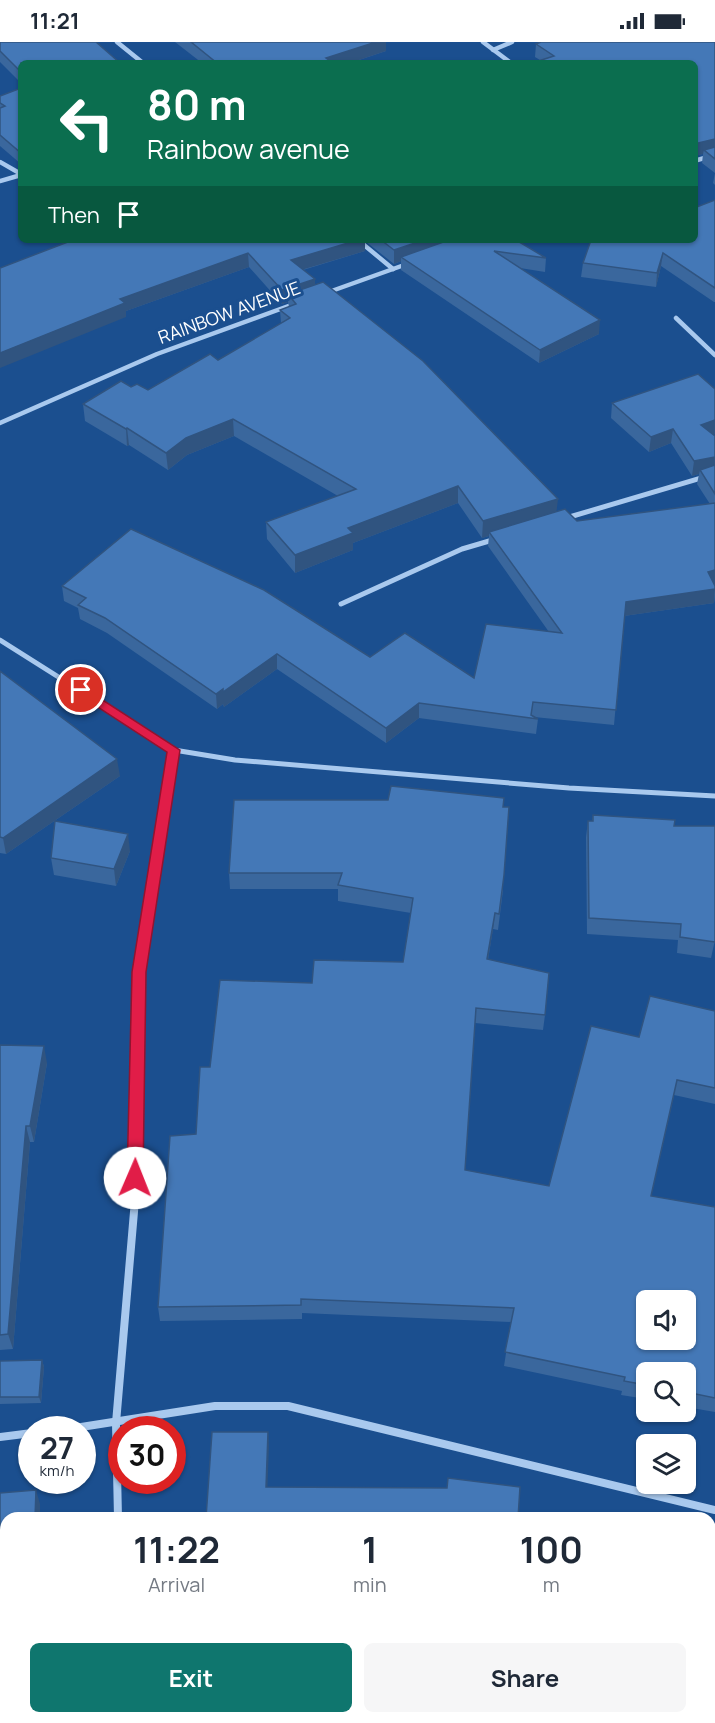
<!DOCTYPE html>
<style>
:root{--surface:#fff;--page:#f6f6f7;--text:#1f2937;--muted:#747a83;--accent:#0f766e}
body{margin:0;font-family:Manrope,sans-serif;background:var(--page);color:var(--text);height:100vh;display:flex;flex-direction:column;font-size:22px;white-space:nowrap}
*{box-sizing:border-box;margin:0}
p{font-size:20px;color:var(--muted)}
.icon{flex:none;width:33px;height:33px;fill:none;stroke:currentColor;stroke-width:2;stroke-linecap:round;stroke-linejoin:round}
.map{position:relative;flex:1;overflow:hidden}
.side{position:absolute;left:0px;top:1470px;width:716px;height:212px;display:flex;flex-direction:column;background:var(--surface);border-radius:18px 18px 0 0;box-shadow:0 2px 4px #0004}
.side>*{flex:none}
.guide{position:absolute;left:18px;top:18px;width:680px;height:183px;border-radius:9px;box-shadow:0 2px 4px #0004;background:#0b6e4f;color:#fff;overflow:hidden}
.buttons{position:absolute;left:636px;top:1248px;display:grid;gap:12px}
.buttons a{display:grid;place-items:center;width:60px;height:60px;border-radius:9px;background:var(--surface);box-shadow:0 2px 4px #0004;font-size:30px}
.speed{position:absolute;left:18px;top:1374px;display:flex;gap:12px;font-size:30px;font-weight:700;text-align:center}
.speed>*{display:grid;place-content:center;width:78px;height:78px;border-radius:50%;background:var(--surface);box-shadow:0 2px 4px #0004;line-height:1}
.speed small{font-size:15px;font-weight:400}
.speed .limit{border:9px solid #d22;background:#fff;color:#111}
.pin{position:absolute;display:grid;place-items:center;width:51px;height:51px;color:#fff;margin:-26px;border:3px solid #fff;border-radius:50%;box-shadow:0 2px 6px #0007}
.me{position:absolute;width:66px;margin:-33px;rotate:1deg;stroke-linejoin:round;filter:drop-shadow(0 0 4px #0008)}
.turn{display:flex;align-items:center;gap:21px;height:126px;padding:0 30px;font-size:27px}
.turn .icon{width:78px;height:78px;stroke-width:2.5}
.turn b{display:block;font-size:42px;line-height:51px}
.then{display:flex;align-items:center;height:57px;padding:0 30px;background:#0003;gap:12px;font-size:22px}
.eta{display:flex;justify-content:space-evenly;align-items:center;height:102px;text-align:center}
.eta b{font-size:36px;font-weight:700;line-height:42px}
.action{display:flex;gap:12px;margin-top:auto;padding:12px 30px}
.action a{flex:1;height:69px;border-radius:9px;background:var(--accent);color:#fff;font-size:24px;font-weight:700;line-height:69px;text-align:center}
.action a+a{background:var(--page);color:var(--text)}
.status{display:flex;justify-content:space-between;align-items:center;height:42px;padding:0 30px;background:var(--surface);direction:ltr}
.status svg{height:16px;fill:currentColor}
.map>svg:first-child{display:block}
.lines{fill:none;stroke-linecap:round;stroke-linejoin:round}
.street-far2{stroke:#a9c9ee;stroke-width:4.5}
.street-far1{stroke:#a9c9ee;stroke-width:5}
.street{stroke:#a9c9ee;stroke-width:8}
.wall{fill:#3a679d}
.shaded-wall{fill:#305480}
.building{fill:#4478b7;stroke:#305480;stroke-width:1.5;fill-rule:evenodd}
.route{fill:#e11d48;stroke:#92132f;stroke-width:1.5}
.labels{text-anchor:middle;dominant-baseline:central;stroke-width:6;stroke-linejoin:round;paint-order:stroke}
.far-street-label{font-size:18px;fill:#fff;stroke:#1b4f8f}
</style>
<div class="status"><b>11:21</b><svg viewBox="0 0 49 12"><path d="M0 12V9h3v3zM5 12V6h3v6zM10 12V3h3v9zM15 12V0h3v12zM26 1h20v11H26zM47 4h2v5h-2z"/></svg></div>
<div class="map">
<svg width="715" height="1681" viewBox="0 0 715 1681">
<rect width="100%" height="100%" fill="#1b4f8f"/>
<g class="lines">
<!-- street-far2 -->
<g class="street-far2">
<polyline points="117,0 143,21"/>
<polyline points="483,0 511,21"/>
<polyline points="493,8 512,0"/>
<polyline points="694,119 715,113"/>
<polyline points="0,120 21,132"/>
<polyline points="0,139 21,133"/>
<polyline points="358,198 393,227"/>
<polyline points="326,251 407,222"/>
<polyline points="676,276 715,313"/>
<polyline points="0,381 157,312 294,262"/>
</g>
<!-- street-far1 -->
<g class="street-far1">
<polyline points="566,476 715,432"/>
<polyline points="341,562 462,507 496,497"/>
<polyline points="0,598 174,708 235,718 569,746 715,754"/>
<polyline points="138,970 139,930 174,708"/>
</g>
<!-- street -->
<g class="street">
<polyline points="62,1388 215,1364 288,1364 715,1468"/>
<polyline points="0,1395 32,1391"/>
<polyline points="118,1476 116,1381 135,1158 138,968"/>
<polyline points="124,1676 124,1681"/>
</g>
</g>
<!-- wall -->
<g class="wall">
<polygon points="0,0 21,21 21,41 0,20"/>
<polygon points="175,0 386,0 386,9 350,21 202,21"/>
<polygon points="715,0 715,143 713,141 715,131 702,121 703,112 694,114 694,21 540,18 535,15 536,2"/>
<polygon points="21,46 21,122 0,104 0,54"/>
<polygon points="715,158 715,260 714,260 661,224 656,245 581,235 583,221 694,198"/>
<polygon points="73,198 516,198 546,216 545,230 520,226 599,292 539,321 401,228 401,219 394,222 365,199 365,209 303,228 315,237 315,243 557,470 577,479 710,462 697,442 699,432 692,434 671,401 649,410 611,376 612,361 715,392 713,392 715,394 715,553 714,561 624,574 614,683 534,675 538,677 536,692 419,676 386,701 277,627 224,665 223,662 217,667 107,591 80,577 78,566 64,559 62,544 370,615 474,636 549,590 488,504 489,494 482,496 458,461 353,501 353,508 295,531 267,497 266,480 338,454 234,394 187,413 168,428 129,403 127,404 85,379 83,362 131,345 148,348 218,318 281,281 280,268 289,265 288,260 282,262 249,225 126,269 126,275"/>
<polygon points="0,629 120,734 6,812 0,811"/>
<polygon points="504,765 503,848 498,888 493,887 488,918 545,973 543,988 475,981 465,1128 549,1144 639,995 715,969 715,1062 674,1053 651,1154 715,1165 715,1370 686,1365 686,1330 646,1330 646,1357 621,1353 622,1349 504,1324 511,1280 302,1271 302,1277 160,1279 158,1265 210,1025 312,941 403,920 411,871 338,859 338,847 230,847 229,831"/>
<polygon points="593,773 674,784 715,898 711,916 677,911 678,898 587,892 586,795 588,779 592,779"/>
<polygon points="130,809 116,844 54,833 51,816"/>
<polygon points="0,1003 47,1021 34,1100 30,1100 13,1307 0,1308"/>
<polygon points="42,1318 44,1325 41,1361 0,1362 0,1319"/>
<polygon points="0,1451 40,1462 6,1476 6,1672 0,1672"/>
<polygon points="710,1531 715,1533 715,1660 710,1659"/>
<polygon points="185,1676 209,1676 209,1677"/>
<polygon points="624,1676 684,1676 685,1681 624,1681"/>
</g>
<!-- shaded-wall -->
<g class="shaded-wall">
<polygon points="376,0 386,0 386,9 350,21 327,21 326,16"/>
<polygon points="715,97 715,110 704,108 703,112 694,114 695,102"/>
<polygon points="358,198 365,198 365,209 291,231 291,218"/>
<polygon points="424,198 463,198 401,215 401,219 394,222 394,208"/>
<polygon points="248,211 249,225 126,269 126,275 0,326 0,311 120,257"/>
<polygon points="663,211 661,224 656,245 657,231"/>
<polygon points="315,237 315,250 288,252 288,260 282,262 282,248"/>
<polygon points="600,278 599,292 539,321 540,308"/>
<polygon points="233,377 234,394 187,413 168,428 166,411 186,396"/>
<polygon points="715,378 715,392 699,398 701,383"/>
<polygon points="127,386 129,403 127,404 126,387"/>
<polygon points="673,387 671,401 649,410 651,395"/>
<polygon points="715,415 715,429 700,428 699,432 692,434 694,419"/>
<polygon points="458,444 458,461 353,501 353,508 295,531 295,513 348,486"/>
<polygon points="558,457 556,474 489,490 489,494 482,496 483,479"/>
<polygon points="715,528 715,542 705,544 708,530"/>
<polygon points="715,547 714,561 624,574 626,560"/>
<polygon points="277,612 277,627 224,665 223,662 217,667 216,652"/>
<polygon points="419,661 419,676 386,701 386,686"/>
<polygon points="117,717 120,734 6,812 3,796"/>
<polygon points="128,792 130,809 116,844 114,827"/>
<polygon points="495,871 493,887 485,933 487,917"/>
<polygon points="44,1004 47,1021 34,1100 30,1084"/>
<polygon points="26,1084 30,1100 13,1307 8,1292"/>
<polygon points="42,1318 44,1325 41,1361 39,1355"/>
<polygon points="268,1390 269,1404 267,1458 266,1445"/>
<polygon points="36,1448 40,1462 40,1476 35,1476"/>
</g>
<!-- building -->
<g class="building">
<polygon points="0,0 96,0 120,21 21,21 21,30 0,9"/>
<polygon points="191,0 376,0 326,16 333,21 217,21"/>
<polygon points="541,0 715,0 715,97 694,102 694,21 532,21 554,14 536,2"/>
<polygon points="21,46 21,111 0,93 0,66 5,64 0,61 0,54"/>
<polygon points="715,105 715,117 704,108"/>
<polygon points="715,158 715,246 663,211 657,231 583,221 591,198 694,198 694,166"/>
<polygon points="73,198 358,198 291,218 315,237 282,248 248,211 120,257 125,261 0,311 0,226"/>
<polygon points="381,198 424,198 394,208"/>
<polygon points="449,198 516,198 546,216 494,209 600,278 540,308 401,215"/>
<polygon points="323,240 423,319 558,457 483,479 458,444 348,486 353,491 295,513 266,480 356,447 233,377 186,396 166,411 127,386 126,387 83,362 121,339 131,345 137,342 148,348 210,312 218,318 290,276 280,268 296,262 288,252"/>
<polygon points="698,332 715,347 715,378 701,383 715,394 715,415 694,419 673,387 651,395 612,361"/>
<polygon points="715,423 715,452 700,428"/>
<polygon points="715,461 715,528 708,530 715,544 715,547 626,560 616,668 533,660 531,673 538,677 419,661 386,686 277,612 223,650 223,647 216,652 105,576 78,563 86,556 62,544 131,487 264,548 370,615 405,591 474,636 486,582 562,591 489,490 565,467 577,479"/>
<polygon points="0,629 117,717 3,796 0,795"/>
<path d="M391 744 504 756 503 765H509L504 833 499 872 495 871 487 917 549 931 545 973 476 966 465 1128 549 1144 591 984 639 995 650 954 715 969V1046L677 1038 651 1154 715 1165V1356L686 1350V1330H646V1343L624 1339 625 1335 505 1310 514 1266 301 1257V1263L158 1265 170 1094 196 1092 200 1025H210L220 938 312 941 314 918 403 920 413 856 338 843 342 831H229L234 758H388ZM646 1258H686V1298H646Z"/>
<polygon points="593,773 675,778 674,784 715,784 715,900 680,895 681,882 589,876 588,779 593,779"/>
<polygon points="55,779 128,792 114,827 51,816"/>
<polygon points="0,1003 44,1004 30,1084 26,1084 8,1292 0,1293"/>
<polygon points="42,1318 39,1355 0,1355 0,1319"/>
<polygon points="212,1390 268,1390 266,1445 447,1446 448,1436 520,1445 518,1476 206,1476"/>
<polygon points="36,1448 35,1476 6,1476 6,1660 0,1660 0,1451"/>
<polygon points="710,1531 715,1533 715,1648 710,1646"/>
<rect x="432" y="1676" width="86" height="5"/>
<polygon points="629,1676 684,1676 685,1681 629,1681"/>
</g>
<!-- route -->
<polygon class="route" points="81,644 180,708 146,930 143,1136 141,1140 135,1142 130,1140 127,1136 132,930 167,710 76,651 74,648"/>
<g class="labels">
<!-- far-street labels -->
<g class="far-street-label">
<text transform="translate(229 270) rotate(-20)">RAINBOW AVENUE</text>
</g>
</g>
</svg>
<div class="buttons">
<a><svg class="icon" aria-label="sound" viewBox="0 0 24 24"><path d="M4 9h4l5-4v14l-5-4H4zM17 9q2 3 0 6"/></svg></a>
<a><svg class="icon" aria-label="search" viewBox="0 0 24 24"><circle cx="10" cy="10" r="6"/><path d="M15 15l6 6"/></svg></a>
<a><svg class="icon" aria-label="layers" viewBox="0 0 24 24"><path d="M12 4l9 5-9 5-9-5zM3 14l9 5 9-5"/></svg></a>
</div>
<div class="speed"><div>27<small>km/h</small></div><div class="limit">30</div></div>
<div class="pin" style="left:81px;top:648px;background:#d93025"><svg class="icon" aria-label="arrive" viewBox="0 0 24 24"><path d="M6 21V4h12l-3 4 3 4H6"/></svg></div>
<svg class="me" style="left:135px;top:1136px" viewBox="-20 -20 40 40"><circle r="19" fill="#fff"/><path d="M0-13L10 11 0 6-10 11z" fill="#e11d48"/></svg>
<div class="guide">
<div class="turn"><svg class="icon" aria-label="left" viewBox="0 0 24 24"><path d="M17 20v-9H6M10 6l-5 5 5 5"/></svg><div><b>80 m</b>Rainbow avenue</div></div>
<div class="then">Then<svg class="icon" aria-label="arrive" viewBox="0 0 24 24"><path d="M6 21V4h12l-3 4 3 4H6"/></svg></div>
</div>
<section class="side">
<div class="eta">
<div><b>11:22</b><p>Arrival</p></div>
<div><b>1</b><p>min</p></div>
<div><b>100</b><p>m</p></div>
</div>
<div class="action"><a>Exit</a><a>Share</a></div>
</section>
</div>
